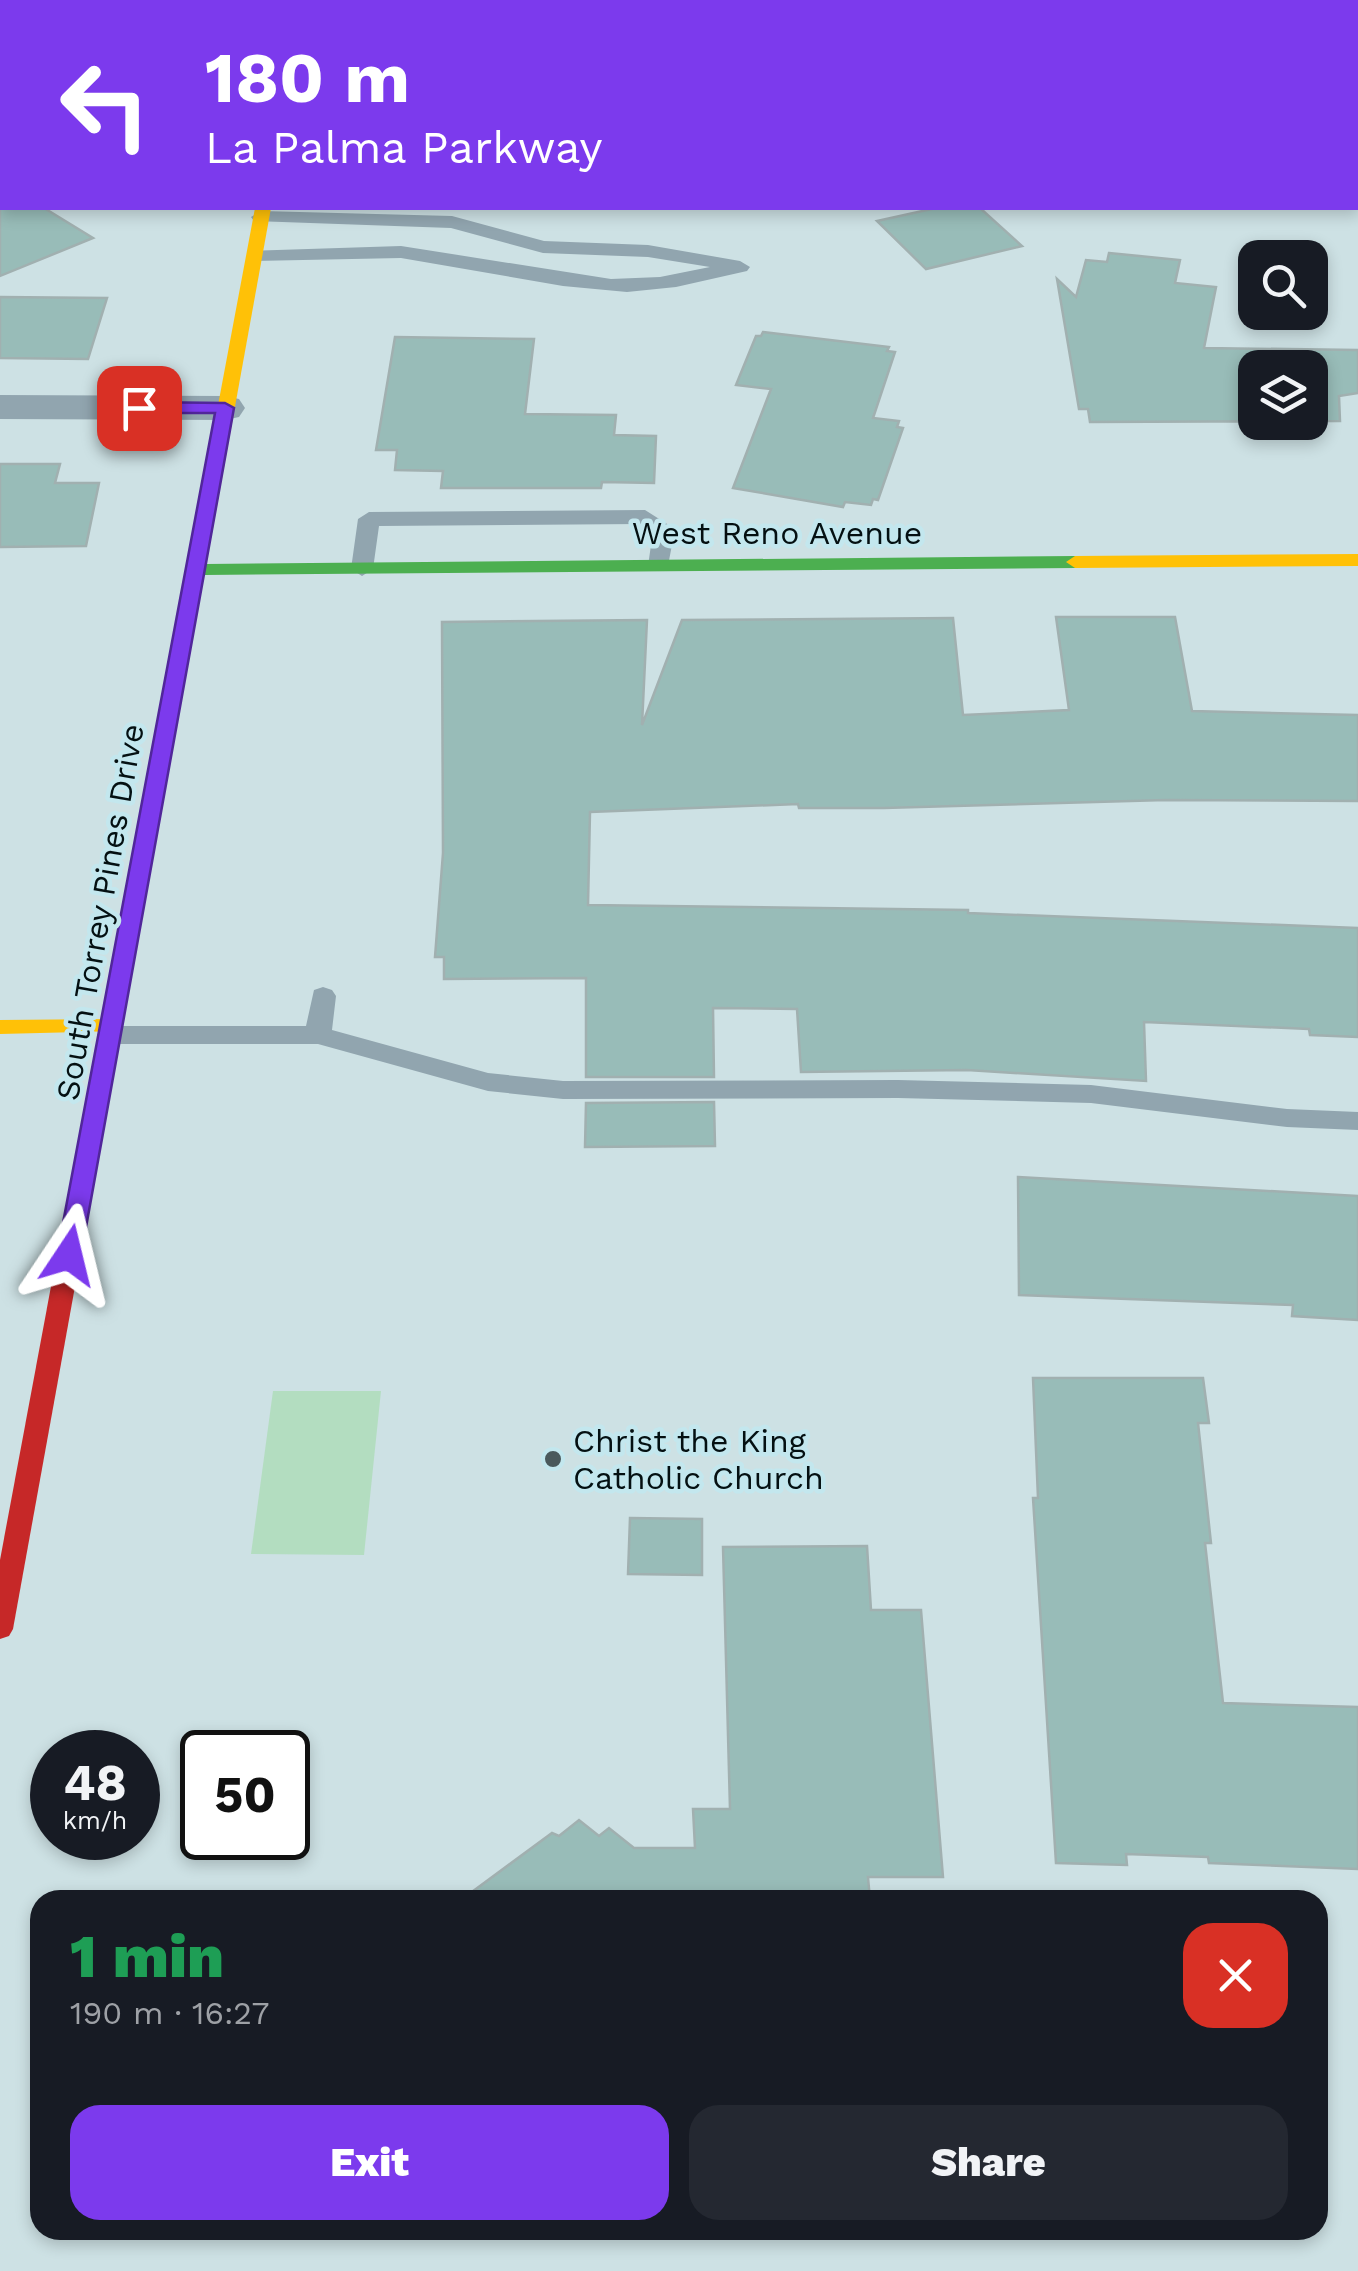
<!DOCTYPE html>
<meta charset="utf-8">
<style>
:root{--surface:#171b24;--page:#242831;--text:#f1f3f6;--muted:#9ea1a6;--accent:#7c3aed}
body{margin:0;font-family:"Work Sans",sans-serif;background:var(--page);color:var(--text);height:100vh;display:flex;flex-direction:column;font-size:38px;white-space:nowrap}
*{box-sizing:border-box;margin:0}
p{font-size:32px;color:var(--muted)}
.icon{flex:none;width:55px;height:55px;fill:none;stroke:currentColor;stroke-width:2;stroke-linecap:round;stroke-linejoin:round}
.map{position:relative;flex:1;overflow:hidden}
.details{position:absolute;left:30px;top:1890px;width:1298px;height:350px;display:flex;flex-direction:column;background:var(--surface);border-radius:30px;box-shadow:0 5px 15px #0003}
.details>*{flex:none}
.top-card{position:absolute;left:0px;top:0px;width:1360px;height:210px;box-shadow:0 5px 15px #0003;background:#7c3aed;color:#fff;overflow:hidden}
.controls{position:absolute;left:1238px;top:240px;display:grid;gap:20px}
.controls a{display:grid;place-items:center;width:90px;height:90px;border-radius:20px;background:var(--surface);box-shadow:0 5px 15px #0003;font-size:50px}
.speed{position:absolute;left:30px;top:1730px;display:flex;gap:20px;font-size:50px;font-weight:700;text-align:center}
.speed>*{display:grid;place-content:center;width:130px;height:130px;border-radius:50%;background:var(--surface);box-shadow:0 5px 15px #0003;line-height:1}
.speed small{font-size:25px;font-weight:400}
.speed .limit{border:5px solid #111;border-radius:15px;background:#fff;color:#111}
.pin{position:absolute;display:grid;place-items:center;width:85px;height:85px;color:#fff;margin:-42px;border-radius:20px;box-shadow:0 5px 15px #0006}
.me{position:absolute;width:110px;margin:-55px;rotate:10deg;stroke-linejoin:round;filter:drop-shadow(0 0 8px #0008)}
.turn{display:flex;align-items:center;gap:35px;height:210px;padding:0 40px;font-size:45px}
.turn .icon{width:130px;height:130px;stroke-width:2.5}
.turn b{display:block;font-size:70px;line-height:85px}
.round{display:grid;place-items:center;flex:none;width:105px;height:105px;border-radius:30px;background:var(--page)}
.headline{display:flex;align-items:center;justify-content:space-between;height:170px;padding:0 40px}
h1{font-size:60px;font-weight:800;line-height:75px;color:#1e9e55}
.action{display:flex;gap:20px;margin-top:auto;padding:20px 40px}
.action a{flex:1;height:115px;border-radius:30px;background:var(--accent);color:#fff;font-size:40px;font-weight:800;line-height:115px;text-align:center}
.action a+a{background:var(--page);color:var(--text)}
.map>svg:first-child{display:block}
.green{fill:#b3ddc0}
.building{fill:#98bcb8;stroke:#a1b0b0;stroke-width:2.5;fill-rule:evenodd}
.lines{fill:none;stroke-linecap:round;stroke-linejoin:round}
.lane{fill:#91a5af;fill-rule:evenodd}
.street{fill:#91a5af;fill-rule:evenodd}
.fast{fill:#4caf50;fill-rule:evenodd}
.slow{fill:#ffc107;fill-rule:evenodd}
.jam{fill:#c62828;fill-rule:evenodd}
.route{fill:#7c3aed;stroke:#51269a;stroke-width:2.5}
.poi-dot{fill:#4a595c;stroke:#c3e7ee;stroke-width:4}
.labels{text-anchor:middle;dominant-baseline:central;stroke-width:9;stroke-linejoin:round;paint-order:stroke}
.street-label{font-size:32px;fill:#041012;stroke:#c3e7ee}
.poi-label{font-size:32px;fill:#041012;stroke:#c3e7ee;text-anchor:start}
</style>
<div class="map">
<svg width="1358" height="2271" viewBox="0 0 1358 2271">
<rect width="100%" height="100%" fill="#cde1e4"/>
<!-- green -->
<polygon class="green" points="273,1391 381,1391 364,1555 251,1554"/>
<!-- building -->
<g class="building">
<polygon points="0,208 44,208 93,238 0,276"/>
<polygon points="936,208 980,208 1022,246 926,269 877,221"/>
<path d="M1109 253 1180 260 1175 283 1216 287 1204 348 1358 350V393L1339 396 1340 421 1090 422 1088 409H1079L1057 279 1076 297 1086 260 1107 262ZM1255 368H1310V422H1255Z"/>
<polygon points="0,297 107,298 88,359 0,358"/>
<polygon points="763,332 889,347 887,351 895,352 873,418 899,421 897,427 903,428 878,500 873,499 871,505 845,502 843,507 733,488 771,389 736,385 756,336 761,336"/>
<polygon points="395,337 534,339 525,414 616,415 614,435 656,436 654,483 602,482 601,488 441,488 443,471 395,470 397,450 376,450"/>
<polygon points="0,464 60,464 55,483 99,483 86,546 0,547"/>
<polygon points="1056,617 1175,617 1192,711 1358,715 1358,801 1166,800 884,808 799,808 798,804 590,812 588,905 968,910 968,913 1358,928 1358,1037 1310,1035 1309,1029 1144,1022 1146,1081 967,1070 801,1072 797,1009 713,1008 714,1077 586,1077 586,978 444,979 444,957 435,957 443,853 442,622 647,620 642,725 682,620 953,618 963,715 1069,710"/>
<polygon points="714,1102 715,1146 585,1147 586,1103"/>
<polygon points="1018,1177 1358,1196 1358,1320 1292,1316 1293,1305 1019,1295"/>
<polygon points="1033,1378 1203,1378 1209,1423 1198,1423 1211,1543 1205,1543 1223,1703 1358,1707 1358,1869 1209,1863 1208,1857 1126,1854 1127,1865 1056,1863 1033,1498 1038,1498"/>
<polygon points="630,1518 702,1519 702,1575 628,1574"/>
<polygon points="867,1546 871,1610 921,1610 943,1877 868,1877 870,1900 461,1900 552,1833 559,1836 579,1820 599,1836 609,1828 634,1848 695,1848 693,1809 730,1809 723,1547"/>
</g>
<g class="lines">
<!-- lane -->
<g class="lane">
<polygon points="261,211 452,216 544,241 648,245 740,261 750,267 747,271 676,287 627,292 563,286 401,258 254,261 247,259 247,251 401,246 611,279 660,277 710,267 648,257 543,253 451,228 254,221 251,217"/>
<polygon points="645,510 675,529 667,571 651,571 648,566 653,531 640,524 379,526 373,569 362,576 351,569 358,519 369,512"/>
<polygon points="323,987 332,990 336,996 332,1030 488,1073 563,1081 898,1080 1091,1085 1287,1109 1358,1112 1358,1130 1287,1127 1091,1103 898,1098 563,1099 488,1091 318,1044 110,1044 101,1041 97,1035 101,1029 110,1026 306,1026 314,990"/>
</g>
<!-- street -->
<g class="street">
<rect x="10" y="0" width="34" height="2"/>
<polygon points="2,66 2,95 0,96 0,67"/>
<polygon points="0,395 225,396 239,399 245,408 239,417 225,420 0,419"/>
</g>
<!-- fast -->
<polygon class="fast" points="204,523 213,528 206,564 1075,556 1084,562 1075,568 204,575 76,1281 72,1287 56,1287 52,1281 195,528"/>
<!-- slow -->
<g class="slow">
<polygon points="255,208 271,208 213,528 204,533 195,528"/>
<polygon points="1358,554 1358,566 1075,568 1066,562 1075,556"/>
<polygon points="112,1019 120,1021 123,1026 120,1031 0,1034 0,1020"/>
</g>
<!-- jam -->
<polygon class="jam" points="64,1272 72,1275 76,1281 13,1629 9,1636 0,1639 0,1560 52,1281 56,1275"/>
</g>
<!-- route -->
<polygon class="route" points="225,403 234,408 81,1255 69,1263 57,1255 215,413 139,413 130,408 139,402"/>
<!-- markers -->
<circle class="poi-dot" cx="553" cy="1459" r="10"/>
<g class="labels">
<!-- street labels -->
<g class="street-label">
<text x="777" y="533">West Reno Avenue</text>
<text transform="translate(100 912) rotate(-80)">South Torrey Pines Drive</text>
</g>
<!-- poi labels -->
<g class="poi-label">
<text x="573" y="1441">Christ the King<tspan x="573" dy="37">Catholic Church</tspan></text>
</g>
</g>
</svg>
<div class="controls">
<a><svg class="icon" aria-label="search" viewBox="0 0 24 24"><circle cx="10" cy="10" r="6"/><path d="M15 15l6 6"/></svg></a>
<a><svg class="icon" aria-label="layers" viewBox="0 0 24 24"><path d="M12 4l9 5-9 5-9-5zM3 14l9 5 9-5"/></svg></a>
</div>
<div class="speed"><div>48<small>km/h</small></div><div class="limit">50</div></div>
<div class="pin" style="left:139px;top:408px;background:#d93025"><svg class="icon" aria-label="arrive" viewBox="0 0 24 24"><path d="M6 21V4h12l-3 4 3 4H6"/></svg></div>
<svg class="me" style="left:69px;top:1255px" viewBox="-20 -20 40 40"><path d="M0-17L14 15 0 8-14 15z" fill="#7c3aed" stroke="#fff" stroke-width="4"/></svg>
<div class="top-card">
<div class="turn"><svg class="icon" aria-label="left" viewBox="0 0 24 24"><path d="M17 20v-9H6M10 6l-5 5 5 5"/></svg><div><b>180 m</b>La Palma Parkway</div></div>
</div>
<section class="details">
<div class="headline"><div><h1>1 min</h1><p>190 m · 16:27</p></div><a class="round" style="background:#d93025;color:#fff"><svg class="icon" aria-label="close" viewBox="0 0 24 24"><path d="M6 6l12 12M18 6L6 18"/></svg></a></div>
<div class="action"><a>Exit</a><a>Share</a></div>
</section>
</div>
